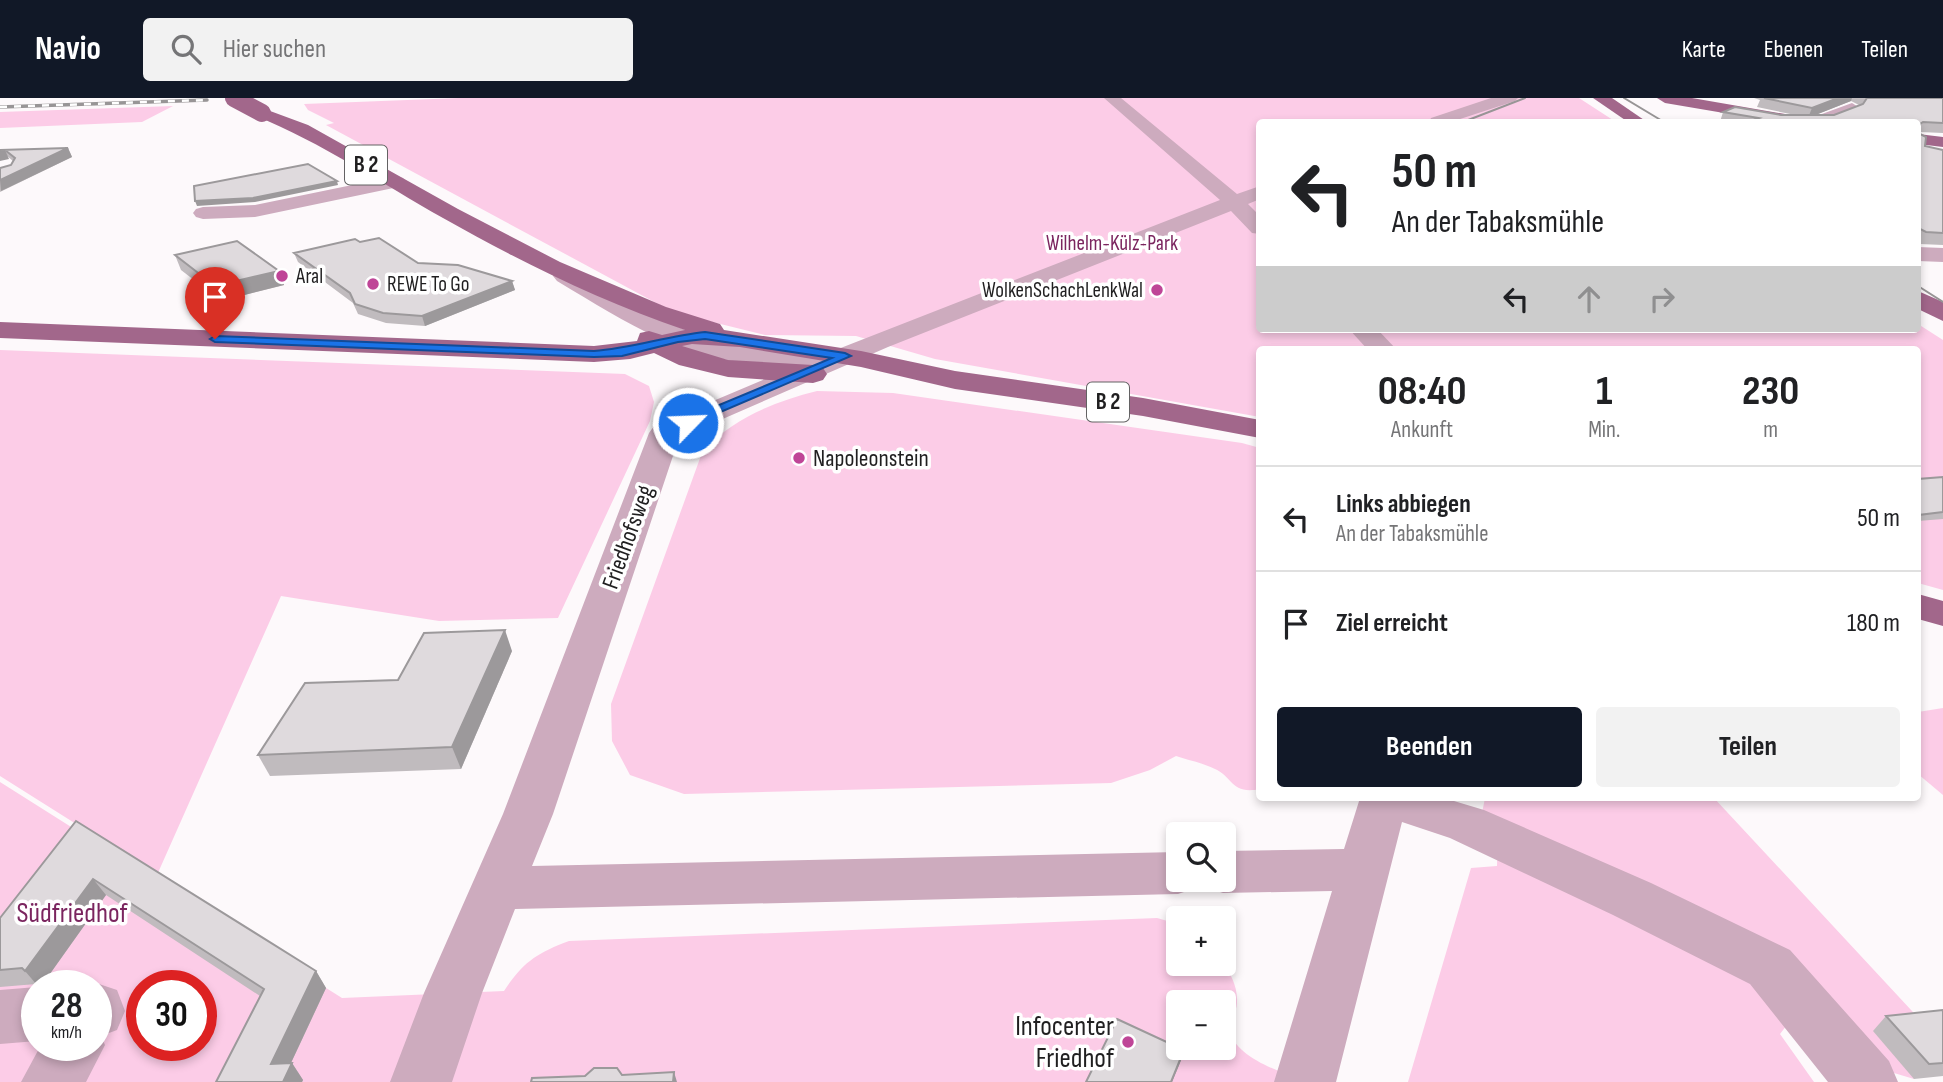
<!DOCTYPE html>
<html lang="de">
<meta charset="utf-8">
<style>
:root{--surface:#fff;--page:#f2f2f2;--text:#202124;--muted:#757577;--line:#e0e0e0;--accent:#111827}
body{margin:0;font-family:"Sofia Sans Condensed",sans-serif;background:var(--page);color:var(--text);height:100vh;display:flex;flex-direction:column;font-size:26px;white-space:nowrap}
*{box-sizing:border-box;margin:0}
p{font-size:23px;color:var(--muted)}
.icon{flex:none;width:38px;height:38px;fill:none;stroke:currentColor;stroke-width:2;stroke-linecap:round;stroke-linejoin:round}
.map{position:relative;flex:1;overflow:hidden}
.sheet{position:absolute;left:1256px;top:248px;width:665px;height:455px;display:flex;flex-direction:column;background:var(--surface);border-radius:7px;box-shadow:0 4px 10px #0003}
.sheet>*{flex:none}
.banner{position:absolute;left:1256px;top:21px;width:665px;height:214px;border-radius:7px;box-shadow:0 4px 10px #0003;background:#fff;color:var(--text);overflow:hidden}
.buttons{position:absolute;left:1166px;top:724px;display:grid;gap:14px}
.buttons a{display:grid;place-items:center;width:70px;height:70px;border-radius:7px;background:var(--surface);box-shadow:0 4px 10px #0003;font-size:35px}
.speed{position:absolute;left:21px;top:872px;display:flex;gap:14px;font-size:35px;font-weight:700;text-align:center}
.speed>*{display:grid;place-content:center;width:91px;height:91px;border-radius:50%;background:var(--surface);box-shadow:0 4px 10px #0003;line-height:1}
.speed small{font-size:18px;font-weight:400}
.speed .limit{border:10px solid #d22;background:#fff;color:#111}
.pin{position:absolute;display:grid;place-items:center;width:60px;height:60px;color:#fff;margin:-72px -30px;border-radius:50% 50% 50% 0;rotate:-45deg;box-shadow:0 0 7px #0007}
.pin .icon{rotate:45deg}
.me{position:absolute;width:77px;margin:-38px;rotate:66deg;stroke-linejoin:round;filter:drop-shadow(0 0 5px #0008)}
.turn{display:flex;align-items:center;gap:24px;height:147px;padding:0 21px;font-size:32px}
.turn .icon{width:91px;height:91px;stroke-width:2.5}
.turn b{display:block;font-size:49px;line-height:60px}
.lanes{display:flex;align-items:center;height:66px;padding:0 21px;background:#0003;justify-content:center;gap:35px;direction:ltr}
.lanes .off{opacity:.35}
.eta{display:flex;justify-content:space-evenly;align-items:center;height:119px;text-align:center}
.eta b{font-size:42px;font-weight:700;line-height:49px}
.action{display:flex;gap:14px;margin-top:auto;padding:14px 21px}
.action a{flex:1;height:80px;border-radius:7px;background:var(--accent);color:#fff;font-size:28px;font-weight:700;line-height:80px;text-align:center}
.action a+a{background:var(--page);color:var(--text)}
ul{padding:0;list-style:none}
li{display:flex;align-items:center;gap:21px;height:105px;padding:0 21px;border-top:2px solid var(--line)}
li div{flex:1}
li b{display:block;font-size:26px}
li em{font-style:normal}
header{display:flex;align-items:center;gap:42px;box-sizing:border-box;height:98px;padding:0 35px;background:var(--accent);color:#fff}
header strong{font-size:33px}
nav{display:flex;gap:38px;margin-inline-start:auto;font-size:24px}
.search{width:490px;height:63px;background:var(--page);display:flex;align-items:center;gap:18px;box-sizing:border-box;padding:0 24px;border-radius:7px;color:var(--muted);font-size:26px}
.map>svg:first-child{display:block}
.green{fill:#fccce7;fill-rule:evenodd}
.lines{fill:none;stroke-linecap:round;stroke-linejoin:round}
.minor{fill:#cdabbe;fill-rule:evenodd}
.major{fill:#a2678b;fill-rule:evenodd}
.tram{stroke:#989596;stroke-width:2}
.rail-casing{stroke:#989596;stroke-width:3.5}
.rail{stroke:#fff;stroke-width:2.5;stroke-dasharray:7;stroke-linecap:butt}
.major-bridge{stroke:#a2678b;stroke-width:18}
.wall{fill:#c0bbbe;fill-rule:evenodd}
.shaded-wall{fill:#9c999b}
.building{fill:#dfdadd;stroke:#9c999b;stroke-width:2}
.route{fill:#1a73e8;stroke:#114b97;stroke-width:2}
.poi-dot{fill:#bf4597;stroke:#fff;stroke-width:2.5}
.labels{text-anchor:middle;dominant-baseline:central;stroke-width:7;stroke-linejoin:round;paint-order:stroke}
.far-park-label{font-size:21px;fill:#7b255f;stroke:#fff}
.far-poi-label{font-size:21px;fill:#201f20;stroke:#fff;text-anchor:start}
.shield{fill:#fff;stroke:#636263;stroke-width:2}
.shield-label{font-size:23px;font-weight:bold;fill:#201f20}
.poi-label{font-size:24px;fill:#201f20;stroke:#fff;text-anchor:start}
.street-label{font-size:24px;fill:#201f20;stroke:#fff}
.near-park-label{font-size:28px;fill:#7b255f;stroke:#fff}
.near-poi-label{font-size:28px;fill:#201f20;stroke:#fff;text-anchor:end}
</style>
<header>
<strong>Navio</strong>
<div class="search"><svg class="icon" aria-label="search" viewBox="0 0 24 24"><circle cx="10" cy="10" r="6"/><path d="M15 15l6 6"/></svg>Hier suchen</div>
<nav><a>Karte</a><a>Ebenen</a><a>Teilen</a></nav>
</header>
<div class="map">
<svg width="1943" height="984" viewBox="0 0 1943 984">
<rect width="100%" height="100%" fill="#fdf9fb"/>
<!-- green -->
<g class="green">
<polygon points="459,0 1579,0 1616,24 1260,24 1260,231 1918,231 1918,226 1943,242 1943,492 1918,485 1918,252 1260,252 1260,319 935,261 856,238 765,237 684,217 658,206 326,27 334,25 308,12 304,6"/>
<polygon points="173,8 142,24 0,30 0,14"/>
<polygon points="0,252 625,276 649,288 654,304 650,323 558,520 439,523 281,498 157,777 0,678"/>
<path d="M817 293 893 295 1242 345 1260 350V691C1231 697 1232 678 1215 671 1203 665 1188 662 1176 658L1150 672 1111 685 684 696 630 677 612 643 611 606 703 352C735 320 773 304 817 293Z"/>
<polygon points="1943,610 1943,697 1918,676 1918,614"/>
<path d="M0 684 342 900 504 893C523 864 537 855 569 843L1157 820 1178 826V866H1223V863C1230 875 1238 889 1237 904 1237 913 1231 921 1231 930 1229 958 1286 976 1307 984H0ZM37 887H96V947H37ZM142 887H201V947H142ZM1178 905H1223V950H1178Z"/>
<polygon points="1485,700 1714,700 1925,927 1914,981 1894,975 1800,910 1780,936 1814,984 1408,984 1471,770 1497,768 1498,731 1481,720"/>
</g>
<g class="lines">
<!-- minor -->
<g class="minor">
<path d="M1104 0H1121L1237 96 1260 88V101L1248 106 1260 118V136L1252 135 1231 113 888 249 679 340 553 716 532 768 1178 754V782H1200L1196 790 1178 796 515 811 482 895 452 984H390L424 895 503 716 649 335 654 328 796 268C695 269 640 233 557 183L553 178 557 173H573L659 221 713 243 764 251 833 253 1220 102Z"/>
<polygon points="1491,0 1518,0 1515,3 1451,24 1429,24 1431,20"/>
<polygon points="1852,5 1860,10 1858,13 1830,24 1809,24 1811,20"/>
<polygon points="396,78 403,80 406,84 403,88 255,119 203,121 196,119 193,115 196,111 203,109 255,107"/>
<polygon points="1918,149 1943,150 1943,164 1918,163"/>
<polygon points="1349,231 1377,231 1397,252 1368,252"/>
<polygon points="1360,700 1444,700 1484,712 1651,785 1790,852 1889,963 1898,984 1828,984 1750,886 1613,817 1450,740 1402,724 1336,984 1274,984 1332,793 1223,795 1205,789 1201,782 1223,782 1223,753 1344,751"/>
<polygon points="96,885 117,892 125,913 117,932 101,938 105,947 86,984 21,984 41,947 96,947 96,887 89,887"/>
<polygon points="37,889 37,943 0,946 0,892"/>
</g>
<!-- major -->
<g class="major">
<polygon points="1593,0 1612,0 1647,24 1628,24"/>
<polygon points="1657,0 1692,0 1802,19 1810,24 1777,24 1665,5"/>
<path d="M262 10 308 27 458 111 560 164 666 209 720 226 724 232 861 253 955 273 1143 300 1260 322V340L1143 318 955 291 861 269 740 249 692 246 682 248 728 262 813 267 823 270 827 276 823 282 813 285 728 279 679 267 654 255 630 261 594 264 0 240V224L594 248 637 243 640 235 649 233 662 237 685 232C600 203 521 164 443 120 381 85 322 45 256 18L254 15Z"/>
<polygon points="1918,36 1943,39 1943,49 1918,46"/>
<polygon points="1918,193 1943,204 1943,223 1918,211"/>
<polygon points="1918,496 1943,503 1943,528 1918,521"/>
</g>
<!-- tram -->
<g class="tram">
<polyline points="1624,0 1664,24"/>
<polyline points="1463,24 1525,0"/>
<polyline points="1918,188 1943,204"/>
</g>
<defs>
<polyline id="rail" points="0,9 207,2"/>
</defs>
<!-- rail casing -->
<use href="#rail" class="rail-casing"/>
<!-- rail -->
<use href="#rail" class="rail"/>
<!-- major-bridge -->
<polyline class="major-bridge" points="234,0 262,15"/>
</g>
<!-- wall -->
<g class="wall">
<path d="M1754 0H1943V35L1920 34 1925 48 1943 52V147L1920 146 1918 145V24H1720L1723 14 1795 17 1757 9 1760 2ZM1851 3 1859 7 1834 17H1815Z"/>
<polygon points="68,50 72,59 0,94 0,70 11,67 13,63 0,52"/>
<polygon points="360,144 418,165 512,183 515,192 425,228 386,225 358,216 353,205 298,164 294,155"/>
<polygon points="175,157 279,173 284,187 221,203 181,172"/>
<polygon points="1943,379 1943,421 1918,423 1918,381"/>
<polygon points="512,553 461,671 270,678 258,657 398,582"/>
<polygon points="76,723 316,873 326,890 291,965 292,965 303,982 302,984 216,984 260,898 106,797 42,887 36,886 0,889 0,820"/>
<polygon points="1943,912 1943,978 1914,981 1873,933 1886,918"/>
</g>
<!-- shaded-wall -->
<g class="shaded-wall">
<polygon points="1838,0 1852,0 1851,3 1808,20 1812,10"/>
<polygon points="68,50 72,59 1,93 0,82"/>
<polygon points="5,52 9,61 0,63 0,53"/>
<polygon points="337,83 338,87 255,104 197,108 195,103"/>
<polygon points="279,173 284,187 221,203 215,188"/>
<polygon points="512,183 515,192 425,228 422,218"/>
<polygon points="505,532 512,553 461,671 452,649"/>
<polygon points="93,781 106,797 42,887 37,887 25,873"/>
<polygon points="316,873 326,890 283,982 271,966"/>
<polygon points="1184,952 1182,960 1172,984 1171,984"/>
<polygon points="292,965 303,982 302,984 283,984"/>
<polygon points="674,974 677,984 673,984"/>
</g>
<!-- building -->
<g class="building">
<polygon points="1764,0 1838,0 1812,10"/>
<polygon points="1867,0 1943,0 1943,25 1923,24 1920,26 1920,36 1926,39 1925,48 1943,52 1943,135 1926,134 1918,130 1918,24 1748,24 1759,20 1723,14 1735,9 1781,17 1834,17 1863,6"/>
<polygon points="68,50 0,82 0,70 11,67 15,60 5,52 0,53 0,52"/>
<polygon points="308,66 337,83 253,100 195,103 194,88"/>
<polygon points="379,140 418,165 458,167 512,183 422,218 383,215 355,206 350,195 294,155 355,141 360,144"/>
<polygon points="237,143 279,173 215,188 175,157"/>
<polygon points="1943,379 1943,414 1918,417 1918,381"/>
<polygon points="505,532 452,649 258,657 305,585 398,582 424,535"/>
<polygon points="76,723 316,873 271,966 292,965 283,984 216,984 264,891 93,781 25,873 22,870 0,872 0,820"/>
<polygon points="1943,912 1943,965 1929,966 1886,918"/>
<polygon points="1117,921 1184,952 1171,984 1086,984"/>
<polygon points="594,970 617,970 622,977 674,974 673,984 531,984 532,980 585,978"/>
</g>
<!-- route -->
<path class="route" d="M705 234 845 255 851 258 688 328 682 325 683 322 832 260 705 241 678 244 622 258 594 259 215 244 210 241 215 238 594 253C632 250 667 238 705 234Z"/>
<!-- markers -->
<g class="poi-dot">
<circle cx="282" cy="178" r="7"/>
<circle cx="373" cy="186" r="7"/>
<circle cx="1157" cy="192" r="7"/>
<circle cx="799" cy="360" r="7"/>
<circle cx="1128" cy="944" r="7"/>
</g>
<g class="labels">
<!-- far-park labels -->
<g class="far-park-label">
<text x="1112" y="145">Wilhelm-Külz-Park</text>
</g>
<!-- far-poi labels -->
<g class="far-poi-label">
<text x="296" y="178">Aral</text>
<text x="387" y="186">REWE To Go</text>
<text x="1143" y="192" text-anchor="end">WolkenSchachLenkWal</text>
</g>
<!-- shield labels -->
<g class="shield">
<rect x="345" y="47.5" width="42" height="39" rx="5"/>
<rect x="1087" y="284.5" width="42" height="39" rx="5"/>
</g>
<g class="shield-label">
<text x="366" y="67">B 2</text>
<text x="1108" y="304">B 2</text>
</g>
<!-- poi labels -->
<g class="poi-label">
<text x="813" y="360">Napoleonstein</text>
</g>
<!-- street labels -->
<g class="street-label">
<text transform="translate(628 439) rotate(-70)">Friedhofsweg</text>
</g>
<!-- near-park labels -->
<g class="near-park-label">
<text x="72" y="815">Südfriedhof</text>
</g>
<!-- near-poi labels -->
<g class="near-poi-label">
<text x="1114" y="928">Infocenter<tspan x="1114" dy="32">Friedhof</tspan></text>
</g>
</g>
</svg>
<div class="buttons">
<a><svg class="icon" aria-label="search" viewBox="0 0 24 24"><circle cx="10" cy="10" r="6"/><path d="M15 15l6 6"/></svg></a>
<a>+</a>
<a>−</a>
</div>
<div class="speed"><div>28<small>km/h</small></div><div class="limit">30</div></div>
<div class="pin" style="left:215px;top:241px;background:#d93025"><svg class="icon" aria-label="arrive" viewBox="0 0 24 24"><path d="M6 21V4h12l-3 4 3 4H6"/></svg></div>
<svg class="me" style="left:688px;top:325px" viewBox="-20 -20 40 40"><circle r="17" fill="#1a73e8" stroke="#fff" stroke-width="3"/><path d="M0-11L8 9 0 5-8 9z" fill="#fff"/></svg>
<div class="banner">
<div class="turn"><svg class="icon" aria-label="left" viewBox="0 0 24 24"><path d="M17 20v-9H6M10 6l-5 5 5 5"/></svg><div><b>50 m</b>An der Tabaksmühle</div></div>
<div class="lanes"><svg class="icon" aria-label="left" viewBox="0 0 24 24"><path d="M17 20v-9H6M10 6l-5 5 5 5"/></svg><svg class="icon off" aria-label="ahead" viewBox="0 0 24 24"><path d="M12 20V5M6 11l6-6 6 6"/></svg><svg class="icon off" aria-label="right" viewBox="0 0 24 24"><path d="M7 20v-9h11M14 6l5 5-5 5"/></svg></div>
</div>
<section class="sheet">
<div class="eta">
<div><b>08:40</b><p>Ankunft</p></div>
<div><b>1</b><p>Min.</p></div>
<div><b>230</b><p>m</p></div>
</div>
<ul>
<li><svg class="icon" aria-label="left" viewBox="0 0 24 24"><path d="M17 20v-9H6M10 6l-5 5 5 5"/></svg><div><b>Links abbiegen</b><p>An der Tabaksmühle</p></div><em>50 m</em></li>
<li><svg class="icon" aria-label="arrive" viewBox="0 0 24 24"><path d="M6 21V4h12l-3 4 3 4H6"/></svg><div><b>Ziel erreicht</b></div><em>180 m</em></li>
</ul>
<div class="action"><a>Beenden</a><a>Teilen</a></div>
</section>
</div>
